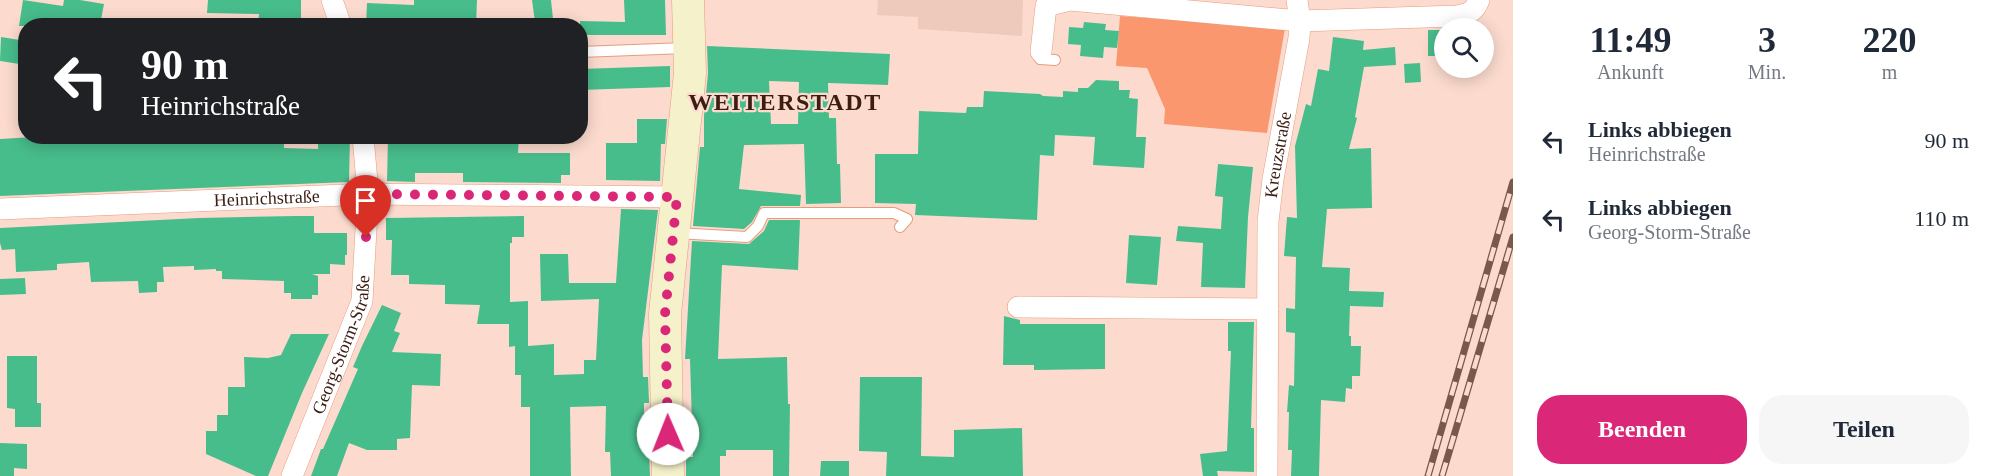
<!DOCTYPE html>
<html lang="de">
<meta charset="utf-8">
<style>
:root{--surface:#fff;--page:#f6f6f7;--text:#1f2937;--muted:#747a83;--accent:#db2777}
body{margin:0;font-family:Georgia,serif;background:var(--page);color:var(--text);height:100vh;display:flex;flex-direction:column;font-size:22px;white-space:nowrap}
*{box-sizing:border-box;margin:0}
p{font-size:20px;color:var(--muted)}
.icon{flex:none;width:33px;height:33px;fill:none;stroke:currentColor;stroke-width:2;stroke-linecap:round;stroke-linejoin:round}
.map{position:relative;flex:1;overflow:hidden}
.sheet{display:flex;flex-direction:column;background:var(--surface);width:480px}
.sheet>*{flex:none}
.banner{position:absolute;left:18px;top:18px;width:570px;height:126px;border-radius:24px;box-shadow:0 3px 15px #0003;background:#202124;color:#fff;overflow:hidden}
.controls{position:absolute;left:1434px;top:18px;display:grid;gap:12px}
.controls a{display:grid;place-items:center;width:60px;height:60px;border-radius:50%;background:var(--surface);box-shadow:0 3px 15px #0003;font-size:30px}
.pin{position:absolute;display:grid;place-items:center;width:51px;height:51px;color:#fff;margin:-62px -26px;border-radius:50% 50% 50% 0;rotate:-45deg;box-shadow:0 0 6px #0007}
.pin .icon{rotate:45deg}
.me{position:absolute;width:66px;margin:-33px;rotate:359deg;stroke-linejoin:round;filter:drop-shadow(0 0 4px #0008)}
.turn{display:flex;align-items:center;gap:21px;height:126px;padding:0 24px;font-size:27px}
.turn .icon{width:78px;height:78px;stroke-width:2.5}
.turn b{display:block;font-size:42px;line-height:51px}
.eta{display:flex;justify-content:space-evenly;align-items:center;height:102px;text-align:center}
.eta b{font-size:36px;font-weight:700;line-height:42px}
.button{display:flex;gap:12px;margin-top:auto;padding:12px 24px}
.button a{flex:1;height:69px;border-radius:24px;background:var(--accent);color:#fff;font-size:24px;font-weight:700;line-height:69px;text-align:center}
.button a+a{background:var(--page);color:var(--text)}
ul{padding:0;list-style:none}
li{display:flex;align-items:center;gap:18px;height:78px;padding:0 24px}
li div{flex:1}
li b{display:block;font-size:22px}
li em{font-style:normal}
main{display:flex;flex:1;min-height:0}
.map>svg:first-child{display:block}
.built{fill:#eecabc}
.green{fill:#fa976e}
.building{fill:#48bd8c;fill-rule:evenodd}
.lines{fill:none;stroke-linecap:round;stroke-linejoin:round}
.lane-casing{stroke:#e79b7c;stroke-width:12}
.street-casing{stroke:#e79b7c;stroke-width:22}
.secondary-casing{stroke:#e79b7c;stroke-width:33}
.lane{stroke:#fff;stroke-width:10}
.street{stroke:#fff;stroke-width:21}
.secondary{stroke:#f5f1ca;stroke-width:32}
.rail-casing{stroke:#78594c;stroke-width:7}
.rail{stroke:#fcdbce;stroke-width:4.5;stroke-dasharray:14;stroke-linecap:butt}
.route{stroke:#db2777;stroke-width:10;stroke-dasharray:0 18}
.labels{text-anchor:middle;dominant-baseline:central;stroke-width:4.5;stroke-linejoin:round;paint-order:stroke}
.street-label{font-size:18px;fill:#3b1d11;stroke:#fcdbce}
.district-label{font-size:24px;font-weight:bold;letter-spacing:1.5px;fill:#3b1d11;stroke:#fcdbce}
</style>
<main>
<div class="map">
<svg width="1513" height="476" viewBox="0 0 1513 476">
<rect width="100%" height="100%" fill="#fcdbce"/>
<!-- built -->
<polygon class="built" points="878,0 1023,0 1022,36 918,29 918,17 877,15"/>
<!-- green -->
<polygon class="green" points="1120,16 1285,28 1267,133 1164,124 1165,109 1147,68 1116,66"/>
<!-- building -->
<g class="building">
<polygon points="23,0 63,6 64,0 80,0 104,4 100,25 80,22 79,26 19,26"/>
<polygon points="208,0 301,0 301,26 258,26 259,14 207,13"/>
<polygon points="414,0 477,0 476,25 444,26 444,24 413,23 413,26 366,26 367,3 414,5"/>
<polygon points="532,0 551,0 553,19 535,22"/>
<polygon points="624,0 665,0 666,35 580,35 580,21 625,22"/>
<polygon points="1084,22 1106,24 1105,30 1119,31 1117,48 1104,47 1103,58 1080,56 1081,45 1068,44 1069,27 1083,28"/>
<rect x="1428" y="30" width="16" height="26"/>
<polygon points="1,37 26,41 26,65 0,61"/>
<polygon points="1333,37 1364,41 1363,50 1395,47 1396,65 1364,67 1355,117 1357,118 1349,149 1371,148 1372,208 1327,209 1322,267 1350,268 1349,291 1384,292 1383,307 1350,306 1349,336 1351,336 1351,346 1361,346 1360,376 1352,376 1352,389 1346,388 1345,402 1321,400 1319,476 1291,476 1292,450 1288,450 1289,412 1287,412 1289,385 1294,386 1295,333 1286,332 1286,308 1295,309 1296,257 1284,256 1287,217 1297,218 1295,146 1306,104 1311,106 1318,69 1329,71"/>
<path d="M707 46 890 54 888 85 828 83 829 118H836L837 164H840L841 203 806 204 804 144 744 145 739 189 801 195 800 206H761L752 222 744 229 693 226 700 147H704V116L708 73ZM769 81 799 82 798 124H771Z"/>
<polygon points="1420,63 1421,82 1405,83 1404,64"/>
<polygon points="670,66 670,87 580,90 580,69"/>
<polygon points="1096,80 1119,81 1119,90 1130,90 1129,98 1138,99 1136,137 1146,137 1144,168 1093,165 1095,137 1055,135 1054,156 1040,155 1037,220 915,215 916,204 875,203 875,154 918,154 919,111 966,113 967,107 983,107 984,91 1040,94 1043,96 1063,97 1063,91 1078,92 1078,88 1088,88"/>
<polygon points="637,119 667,119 665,144 661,144 660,181 606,180 606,143 637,143"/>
<polygon points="50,136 284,136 284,148 318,149 318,136 350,136 349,182 0,196 0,139"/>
<polygon points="388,136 519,136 518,153 570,153 570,175 561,175 561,183 463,182 463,173 415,173 415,182 387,181"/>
<polygon points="1218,164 1253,167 1248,217 1245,288 1201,287 1203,243 1176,241 1178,226 1221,229 1223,197 1215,196"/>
<polygon points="621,209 658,210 642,340 643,377 648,377 649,401 649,403 644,403 644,450 649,450 650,476 611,476 610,452 605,452 606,406 570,407 571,476 530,476 530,407 521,407 521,375 515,375 515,346 509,347 509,324 477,324 480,305 445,304 445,285 409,284 409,275 391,275 392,240 386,240 386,218 524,216 524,237 512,237 512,243 510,243 510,302 528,301 528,346 554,344 554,375 584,374 584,360 596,360 599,299 541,301 540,254 568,254 569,283 616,283"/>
<polygon points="296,216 314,216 314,233 347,233 347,255 345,255 345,265 330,264 330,274 312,274 318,276 318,295 312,295 312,299 291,299 291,293 284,293 284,281 222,279 222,271 216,271 216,269 194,270 194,266 163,267 164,282 157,282 157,292 139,293 138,281 91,282 89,262 57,264 57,270 16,272 15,249 2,250 0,243 0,228 199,218"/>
<polygon points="769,220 800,220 798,270 722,265 718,359 787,357 788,404 790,404 789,476 773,476 773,450 726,450 726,456 720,456 720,476 686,476 686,457 693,457 690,359 685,359 692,241 749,244 764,231"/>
<polygon points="1129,235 1161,237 1157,285 1126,283"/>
<polygon points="25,278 26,294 0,295 0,279"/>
<polygon points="382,305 401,313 394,331 400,333 392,352 441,354 440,386 412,385 410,438 397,439 397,450 367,450 349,443 337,476 311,476 321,449 323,449 358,369 353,367 362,346"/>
<polygon points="1004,316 1020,320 1020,324 1105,324 1105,369 1034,370 1034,365 1003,365"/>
<polygon points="1228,322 1254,322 1251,428 1254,428 1254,472 1217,471 1218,476 1203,476 1200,454 1227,451 1231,351 1228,351"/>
<polygon points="291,334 329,334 302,393 268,476 256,476 206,454 206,431 217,431 217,415 228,415 228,387 245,387 244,357 268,358 281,355"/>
<polygon points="7,356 37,356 37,403 41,403 41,427 15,427 15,409 7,408"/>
<polygon points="860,377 922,377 921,456 954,457 954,430 1022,428 1023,476 886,476 887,452 859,451"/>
<polygon points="0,443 27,444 27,469 14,468 14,476 0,476"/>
<polygon points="821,461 849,461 849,476 820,476"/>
</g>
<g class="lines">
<defs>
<g id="lane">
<polyline points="580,52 686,48"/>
<polyline points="1041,54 1040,59 1055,60"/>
<polyline points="675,233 747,237 758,226 764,213 894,213 907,219 900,227"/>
</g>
<g id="street">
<polyline points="332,0 341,26"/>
<path d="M1041 52 1046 6 1070 0 1300 21 1457 16C1469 14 1475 11 1479 0"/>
<path id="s1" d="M0 209 368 194 677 197"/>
<polyline points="1018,307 1268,309"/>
<path id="s2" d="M292 476 362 301 368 194 363 136"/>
<path id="s3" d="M1267 476 1268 221 1273 179 1299 38 1300 21 1297 0"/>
</g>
<polyline id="secondary" points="668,476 665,314 690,73 688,0"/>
</defs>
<!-- lane casing -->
<use href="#lane" class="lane-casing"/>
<!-- street casing -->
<use href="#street" class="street-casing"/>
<!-- secondary casing -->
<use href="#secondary" class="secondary-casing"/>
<!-- lane -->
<use href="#lane" class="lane"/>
<!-- street -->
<use href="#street" class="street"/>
<!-- secondary -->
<use href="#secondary" class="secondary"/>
<defs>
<g id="rail">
<polyline points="1428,476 1513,182"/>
<polyline points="1442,476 1513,237"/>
</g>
</defs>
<!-- rail casing -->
<use href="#rail" class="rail-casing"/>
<!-- rail -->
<use href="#rail" class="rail"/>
</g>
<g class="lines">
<!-- route -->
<polyline class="route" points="366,237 368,194 677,197 665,314 668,434"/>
</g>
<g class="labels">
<!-- street labels -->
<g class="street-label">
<text stroke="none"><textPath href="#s3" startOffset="322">Kreuzstraße</textPath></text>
<text stroke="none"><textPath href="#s1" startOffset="267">Heinrichstraße</textPath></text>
<text stroke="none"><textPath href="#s2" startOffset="141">Georg-Storm-Straße</textPath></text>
</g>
<!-- district labels -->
<g class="district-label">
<text x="785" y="102">WEITERSTADT</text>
</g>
</g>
</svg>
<div class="controls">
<a><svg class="icon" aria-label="search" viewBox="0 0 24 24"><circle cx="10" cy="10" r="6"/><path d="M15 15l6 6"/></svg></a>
</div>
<div class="pin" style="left:366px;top:237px;background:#d93025"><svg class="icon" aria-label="arrive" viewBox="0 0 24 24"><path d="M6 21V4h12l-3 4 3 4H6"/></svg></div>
<svg class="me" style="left:668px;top:434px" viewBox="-20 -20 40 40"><circle r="19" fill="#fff"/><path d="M0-13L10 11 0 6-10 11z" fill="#db2777"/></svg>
<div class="banner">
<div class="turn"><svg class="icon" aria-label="left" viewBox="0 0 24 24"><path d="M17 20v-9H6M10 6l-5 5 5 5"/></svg><div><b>90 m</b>Heinrichstraße</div></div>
</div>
</div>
<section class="sheet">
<div class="eta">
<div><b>11:49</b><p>Ankunft</p></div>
<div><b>3</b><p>Min.</p></div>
<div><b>220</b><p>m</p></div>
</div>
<ul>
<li><svg class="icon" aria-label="left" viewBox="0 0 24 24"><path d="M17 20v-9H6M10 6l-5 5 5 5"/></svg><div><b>Links abbiegen</b><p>Heinrichstraße</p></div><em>90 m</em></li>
<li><svg class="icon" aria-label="left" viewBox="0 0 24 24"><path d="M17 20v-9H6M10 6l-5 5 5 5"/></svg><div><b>Links abbiegen</b><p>Georg-Storm-Straße</p></div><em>110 m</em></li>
</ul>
<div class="button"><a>Beenden</a><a>Teilen</a></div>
</section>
</main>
